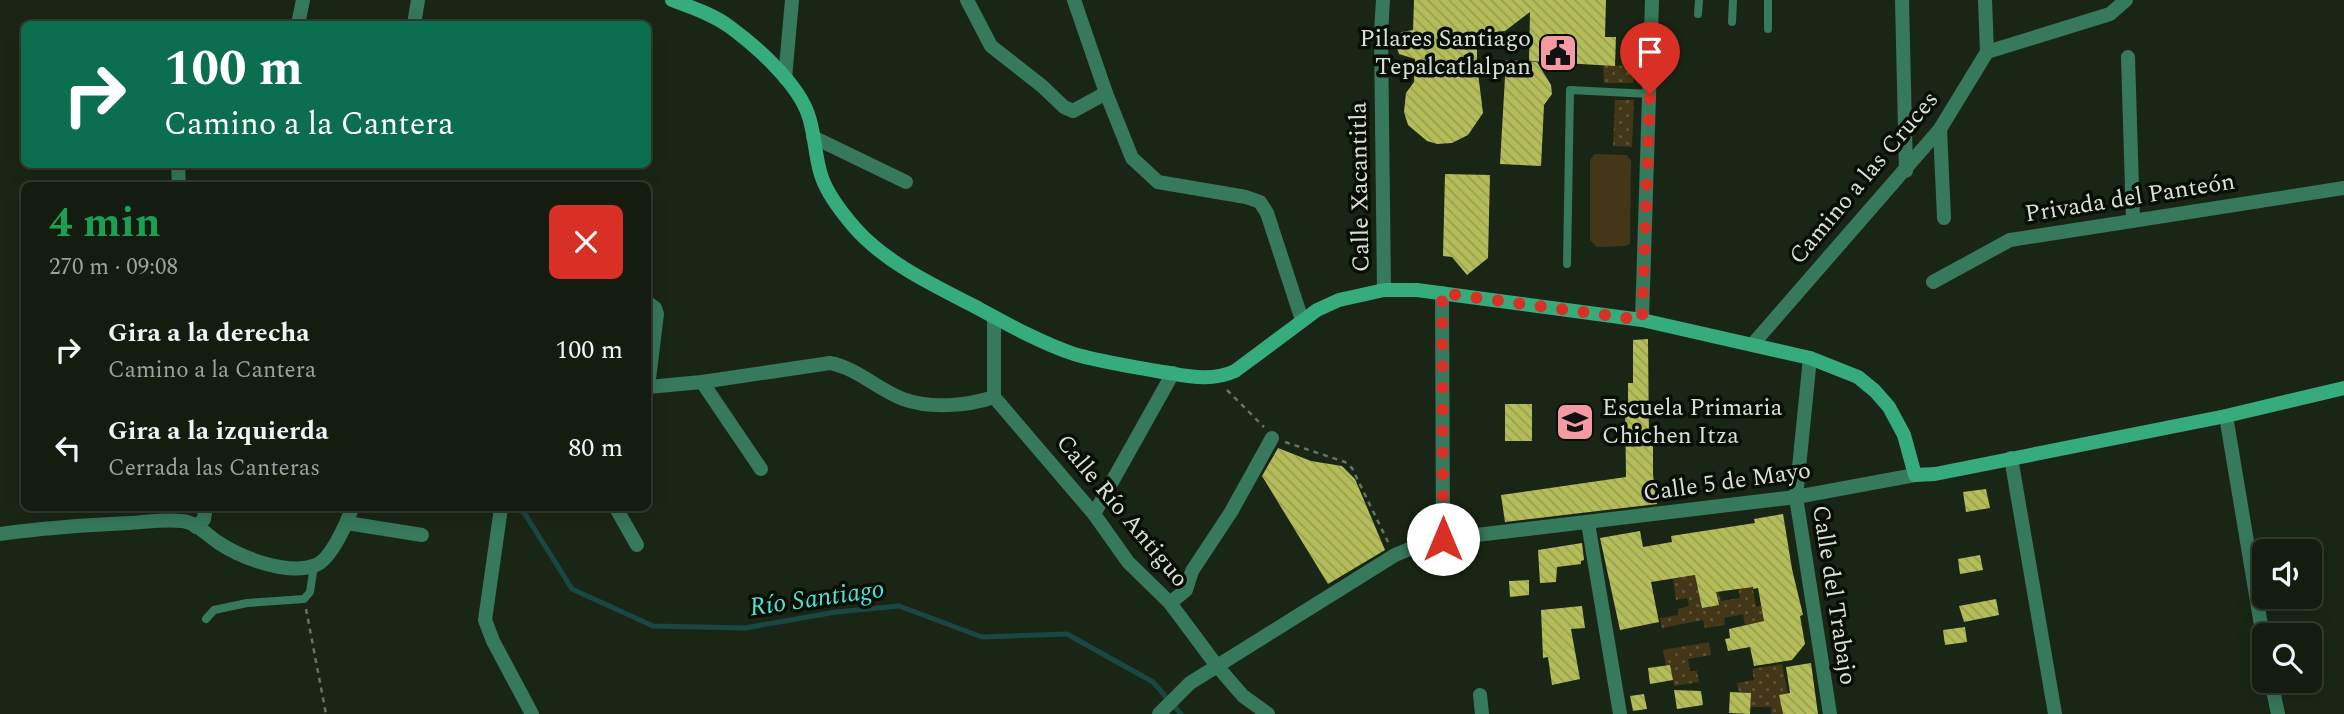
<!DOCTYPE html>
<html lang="es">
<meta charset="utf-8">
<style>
:root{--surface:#141c10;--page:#21291e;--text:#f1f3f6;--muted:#9da19f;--line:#333a30}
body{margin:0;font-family:Spectral,serif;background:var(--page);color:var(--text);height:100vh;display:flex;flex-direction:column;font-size:26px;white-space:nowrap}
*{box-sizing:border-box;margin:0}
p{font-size:23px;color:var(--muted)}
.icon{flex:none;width:38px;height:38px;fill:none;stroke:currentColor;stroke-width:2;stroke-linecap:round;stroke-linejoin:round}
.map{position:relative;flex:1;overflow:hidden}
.panel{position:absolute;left:21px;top:182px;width:630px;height:329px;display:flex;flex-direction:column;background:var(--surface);border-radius:10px;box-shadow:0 4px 18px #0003,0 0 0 2px var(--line)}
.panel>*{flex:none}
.hud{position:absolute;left:21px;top:21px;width:630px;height:147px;border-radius:10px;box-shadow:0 4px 18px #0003,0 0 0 2px var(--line);background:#0b6e4f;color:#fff;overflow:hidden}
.buttons{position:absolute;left:2252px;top:539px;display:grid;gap:14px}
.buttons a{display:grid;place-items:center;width:70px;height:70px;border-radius:10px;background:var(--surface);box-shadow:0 4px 18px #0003,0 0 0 2px var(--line);font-size:35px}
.pin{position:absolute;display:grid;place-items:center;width:60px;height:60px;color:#fff;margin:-72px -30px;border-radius:50% 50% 50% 0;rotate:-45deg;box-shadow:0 0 7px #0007}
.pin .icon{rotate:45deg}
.me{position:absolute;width:77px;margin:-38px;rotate:0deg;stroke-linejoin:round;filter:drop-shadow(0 0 5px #0008)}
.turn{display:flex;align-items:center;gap:24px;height:147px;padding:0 28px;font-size:32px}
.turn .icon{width:91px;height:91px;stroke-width:2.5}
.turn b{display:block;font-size:49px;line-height:60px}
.round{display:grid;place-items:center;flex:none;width:74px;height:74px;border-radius:10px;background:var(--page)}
.head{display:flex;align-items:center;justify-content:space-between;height:119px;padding:0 28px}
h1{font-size:42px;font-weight:700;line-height:52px;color:#1e9e55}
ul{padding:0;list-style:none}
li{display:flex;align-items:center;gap:21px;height:98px;padding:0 28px}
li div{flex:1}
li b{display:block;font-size:26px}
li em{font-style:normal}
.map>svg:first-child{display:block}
.grass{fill:url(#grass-dots)}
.pitch{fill:#433718}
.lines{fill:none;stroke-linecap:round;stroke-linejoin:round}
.stream{stroke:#194743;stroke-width:5}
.building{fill:url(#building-back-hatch)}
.path{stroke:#697365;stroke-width:2.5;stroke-dasharray:5 5;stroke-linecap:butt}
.lane{stroke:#37795c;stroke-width:8}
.street{stroke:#37795c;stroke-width:14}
.secondary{stroke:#36ab7c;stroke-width:14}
.route{stroke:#d93025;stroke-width:12;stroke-dasharray:0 21.6}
.labels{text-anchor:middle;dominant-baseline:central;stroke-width:7;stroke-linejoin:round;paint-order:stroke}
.poi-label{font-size:24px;fill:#d9e1d6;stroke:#080d06;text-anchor:end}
.street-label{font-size:24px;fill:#d9e1d6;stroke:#080d06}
.water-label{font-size:26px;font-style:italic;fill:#50e2d5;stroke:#080d06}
</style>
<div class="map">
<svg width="2344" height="714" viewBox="0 0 2344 714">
<defs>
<pattern id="grass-dots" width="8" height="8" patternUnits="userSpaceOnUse" patternTransform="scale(1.75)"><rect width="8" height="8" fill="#433718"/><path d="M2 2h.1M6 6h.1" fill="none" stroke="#5e5439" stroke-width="1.8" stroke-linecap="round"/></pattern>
<pattern id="building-back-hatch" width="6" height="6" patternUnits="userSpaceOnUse" patternTransform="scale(1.75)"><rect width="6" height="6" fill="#b5bd59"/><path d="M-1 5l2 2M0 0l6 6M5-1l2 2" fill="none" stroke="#989f53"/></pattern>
</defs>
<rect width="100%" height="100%" fill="#1a2615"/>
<!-- grass -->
<g class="grass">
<polygon points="1603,65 1634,66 1633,83 1604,83"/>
<polygon points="1615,100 1634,100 1632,147 1613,146"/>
<polygon points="1749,566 1756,607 1761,605 1775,620 1745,625 1743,614 1724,618 1725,625 1705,628 1703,620 1662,628 1660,618 1678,615 1678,609 1689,606 1687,598 1676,600 1673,579 1713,572 1721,601 1740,598 1735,569"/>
<polygon points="1709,642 1711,655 1688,659 1690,671 1697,671 1699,682 1674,686 1670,665 1666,666 1663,650"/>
<polygon points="1782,664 1788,694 1779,695 1783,714 1771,714 1771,707 1750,707 1751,693 1739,692 1737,683 1754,680 1752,669"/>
</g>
<!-- pitch -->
<polygon class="pitch" points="1595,154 1627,155 1631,161 1630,239 1630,244 1625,246 1597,247 1590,240 1590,160"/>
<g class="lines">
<!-- stream -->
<polyline class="stream" points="519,508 525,514 572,589 653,626 745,628 836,612 899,606 982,637 1067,634 1153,682 1181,714"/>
</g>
<!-- building -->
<g class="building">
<polygon points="1414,0 1606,0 1605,37 1616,37 1615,66 1529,61 1530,12 1505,31 1477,34 1477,65 1483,113 1468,135 1452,143 1437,144 1427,141 1408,125 1404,112 1406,93 1414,82 1415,59 1399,54 1395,42 1396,36 1402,32 1413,30"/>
<polygon points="1506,60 1537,62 1551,85 1552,94 1544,105 1541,166 1500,164"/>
<polygon points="1445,174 1490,175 1488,258 1467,275 1452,257 1443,256"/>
<polygon points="1648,339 1649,440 1653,441 1653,474 1657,504 1505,522 1501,495 1626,477 1625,405 1628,405 1628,383 1633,383 1633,340"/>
<rect x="1505" y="404" width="27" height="37"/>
<polygon points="1278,448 1311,461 1342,466 1355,479 1385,550 1328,584 1262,476"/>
<polygon points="1986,489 1990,508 1966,512 1963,492"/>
<polygon points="1783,514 1792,569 1803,615 1800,616 1805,644 1792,660 1754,666 1750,647 1728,651 1725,639 1730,638 1729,629 1764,621 1758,588 1753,589 1753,587 1716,592 1719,605 1702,608 1695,575 1651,582 1659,622 1620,630 1600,538 1640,531 1643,547 1672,542 1671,536 1755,523 1754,519"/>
<polygon points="1582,543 1584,560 1581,561 1581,564 1557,567 1556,582 1540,583 1538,550"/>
<polygon points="1980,555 1983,570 1960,574 1958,559"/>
<polygon points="1529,580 1529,595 1510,597 1509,581"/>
<polygon points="1996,599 1999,615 1964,622 1959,606"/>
<polygon points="1582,606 1585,628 1571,629 1580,679 1552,685 1548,657 1543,658 1541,610"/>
<polygon points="1965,627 1967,642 1945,645 1943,630"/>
<polygon points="1811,663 1818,714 1783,714 1779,695 1790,693 1786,667"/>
<polygon points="1670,665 1673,680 1650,684 1648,668"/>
<polygon points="1674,690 1701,691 1703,705 1677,709"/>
<polygon points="1730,692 1751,693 1750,714 1729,713"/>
<polygon points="1644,694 1647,709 1633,711 1630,696"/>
</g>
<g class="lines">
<!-- path -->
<g class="path">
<polyline points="1227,390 1264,427"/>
<polyline points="1285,442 1345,462 1352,468 1388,542"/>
<polyline points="306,609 326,714"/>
</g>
<!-- lane -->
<g class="lane">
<polyline points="1698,14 1699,0"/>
<polyline points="1732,22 1733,0"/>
<polyline points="1768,29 1768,0"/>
<polyline points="1567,264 1570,90 1650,94"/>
<polyline points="206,619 214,610 247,603 304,599 310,592 314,566"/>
</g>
<!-- street -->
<g class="street">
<polyline points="967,0 991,46 1042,86 1064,107 1073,111 1106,93"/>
<polyline points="1074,0 1106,93 1132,158 1158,182 1246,197 1260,202 1267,213 1302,320"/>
<polyline points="1383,0 1381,33 1384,290"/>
<polyline points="1902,0 1906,171"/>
<polyline points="1985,0 1987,52"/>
<polyline points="298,24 303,0"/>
<polyline points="414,24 418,0"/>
<polyline points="2128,57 2133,221"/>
<polyline points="785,78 792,0"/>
<polyline points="1940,129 1944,218"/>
<polyline points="813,137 906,182"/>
<polyline points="178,164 179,186"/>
<polyline points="1933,282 2010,240 2344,188"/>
<polyline points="1442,293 1443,539"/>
<polyline points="648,303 655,308 657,314 648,387"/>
<polyline points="994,317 994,397 1094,514 1128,562 1170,603 1217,666 1243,696 1268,714"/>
<polyline points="1642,320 1652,0"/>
<polyline points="1752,345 1940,129 1987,52 2110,14 2126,0"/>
<polyline points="1810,358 1796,497 1830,714"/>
<polyline points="702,382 761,469"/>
<path d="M648 387 702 382 830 363C857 368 877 389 903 399 930 409 967 406 994 397"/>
<polyline points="2226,416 2264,643"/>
<polyline points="2011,458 2055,714"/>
<polyline points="501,508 485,620 493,641 532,714"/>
<polyline points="616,508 637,545"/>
<polyline points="1094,514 1173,373"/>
<polyline points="347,523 422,535"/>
<polyline points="1588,523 1620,714"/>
<polyline points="196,527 204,519 205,513 202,508"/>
<path d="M0 534C43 528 85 525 129 523 146 522 165 519 182 521 196 522 208 536 219 543 242 558 288 576 316 565 331 559 347 523 352 508"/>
<polyline points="1170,603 1186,590 1192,571 1231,512 1272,438"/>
<polyline points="2271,681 2278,714"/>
<polyline points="1480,695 1482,714"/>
<polyline points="1159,714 1190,683 1395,555 1419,545 1443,539 1796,497 1915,475"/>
</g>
<!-- secondary -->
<path class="secondary" d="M672 0C691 7 714 15 730 27 757 47 799 84 809 117 815 136 815 156 821 175 827 194 842 213 855 228 886 263 933 285 974 306 1007 324 1039 342 1074 354 1101 362 1130 366 1157 371 1184 375 1209 383 1235 371L1317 310 1339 300 1384 290H1417L1642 320 1810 358 1858 377 1875 391 1889 407 1904 435 1915 475 1935 474 2226 416 2344 388"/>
</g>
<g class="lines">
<!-- route -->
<polyline class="route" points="1443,539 1442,293 1642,320 1650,94"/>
</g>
<!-- icons -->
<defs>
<symbol id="civic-square" viewBox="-11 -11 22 22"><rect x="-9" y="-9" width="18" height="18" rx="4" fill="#f49aa2" stroke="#080d06"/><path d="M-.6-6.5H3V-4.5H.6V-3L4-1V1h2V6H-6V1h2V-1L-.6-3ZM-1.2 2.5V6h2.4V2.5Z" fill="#111"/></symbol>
<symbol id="school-square" viewBox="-11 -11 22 22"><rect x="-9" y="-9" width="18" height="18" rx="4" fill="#f49aa2" stroke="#080d06"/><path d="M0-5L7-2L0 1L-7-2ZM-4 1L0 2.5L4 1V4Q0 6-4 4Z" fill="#111"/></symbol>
</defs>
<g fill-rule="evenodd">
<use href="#civic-square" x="1536" y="31" width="44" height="44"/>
<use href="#school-square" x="1553" y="400" width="44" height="44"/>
</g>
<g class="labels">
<!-- poi labels -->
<g class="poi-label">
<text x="1531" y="39">Pilares Santiago<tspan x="1531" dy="28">Tepalcatlalpan</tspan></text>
<text x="1602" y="408" text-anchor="start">Escuela Primaria<tspan x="1602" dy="28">Chichen Itza</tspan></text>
</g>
<!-- street labels -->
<g class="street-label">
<text transform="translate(1864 178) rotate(-50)">Camino a las Cruces</text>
<text transform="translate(1360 187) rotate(-91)">Calle Xacantitla</text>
<text transform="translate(2130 198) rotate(-9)">Privada del Panteón</text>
<text transform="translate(1727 482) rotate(-8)">Calle 5 de Mayo</text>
<text transform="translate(1122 511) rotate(50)">Calle Río Antiguo</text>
<text transform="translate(1834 595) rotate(81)">Calle del Trabajo</text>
</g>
<!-- water labels -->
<g class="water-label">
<text transform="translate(817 598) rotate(-8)">Río Santiago</text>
</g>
</g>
</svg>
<div class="buttons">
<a><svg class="icon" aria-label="sound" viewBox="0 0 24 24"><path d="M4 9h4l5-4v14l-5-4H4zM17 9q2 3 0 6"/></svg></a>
<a><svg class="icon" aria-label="search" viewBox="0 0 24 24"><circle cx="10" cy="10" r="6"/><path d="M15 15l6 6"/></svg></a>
</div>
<div class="pin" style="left:1650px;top:94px;background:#d93025"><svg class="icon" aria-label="arrive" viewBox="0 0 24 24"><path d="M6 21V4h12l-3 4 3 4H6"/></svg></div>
<svg class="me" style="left:1443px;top:539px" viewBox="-20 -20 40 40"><circle r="19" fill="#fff"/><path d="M0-13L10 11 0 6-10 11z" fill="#d93025"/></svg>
<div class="hud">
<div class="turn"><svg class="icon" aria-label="right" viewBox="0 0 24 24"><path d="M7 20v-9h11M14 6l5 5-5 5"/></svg><div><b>100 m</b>Camino a la Cantera</div></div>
</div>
<section class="panel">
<div class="head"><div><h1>4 min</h1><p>270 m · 09:08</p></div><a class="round" style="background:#d93025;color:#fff"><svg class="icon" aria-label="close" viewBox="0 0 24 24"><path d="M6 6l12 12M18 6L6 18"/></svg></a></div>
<ul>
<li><svg class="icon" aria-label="right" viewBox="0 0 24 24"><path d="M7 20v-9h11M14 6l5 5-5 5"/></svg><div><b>Gira a la derecha</b><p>Camino a la Cantera</p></div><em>100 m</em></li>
<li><svg class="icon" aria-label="left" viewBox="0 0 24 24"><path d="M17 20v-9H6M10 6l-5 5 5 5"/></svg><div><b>Gira a la izquierda</b><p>Cerrada las Canteras</p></div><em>80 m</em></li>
</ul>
</section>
</div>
